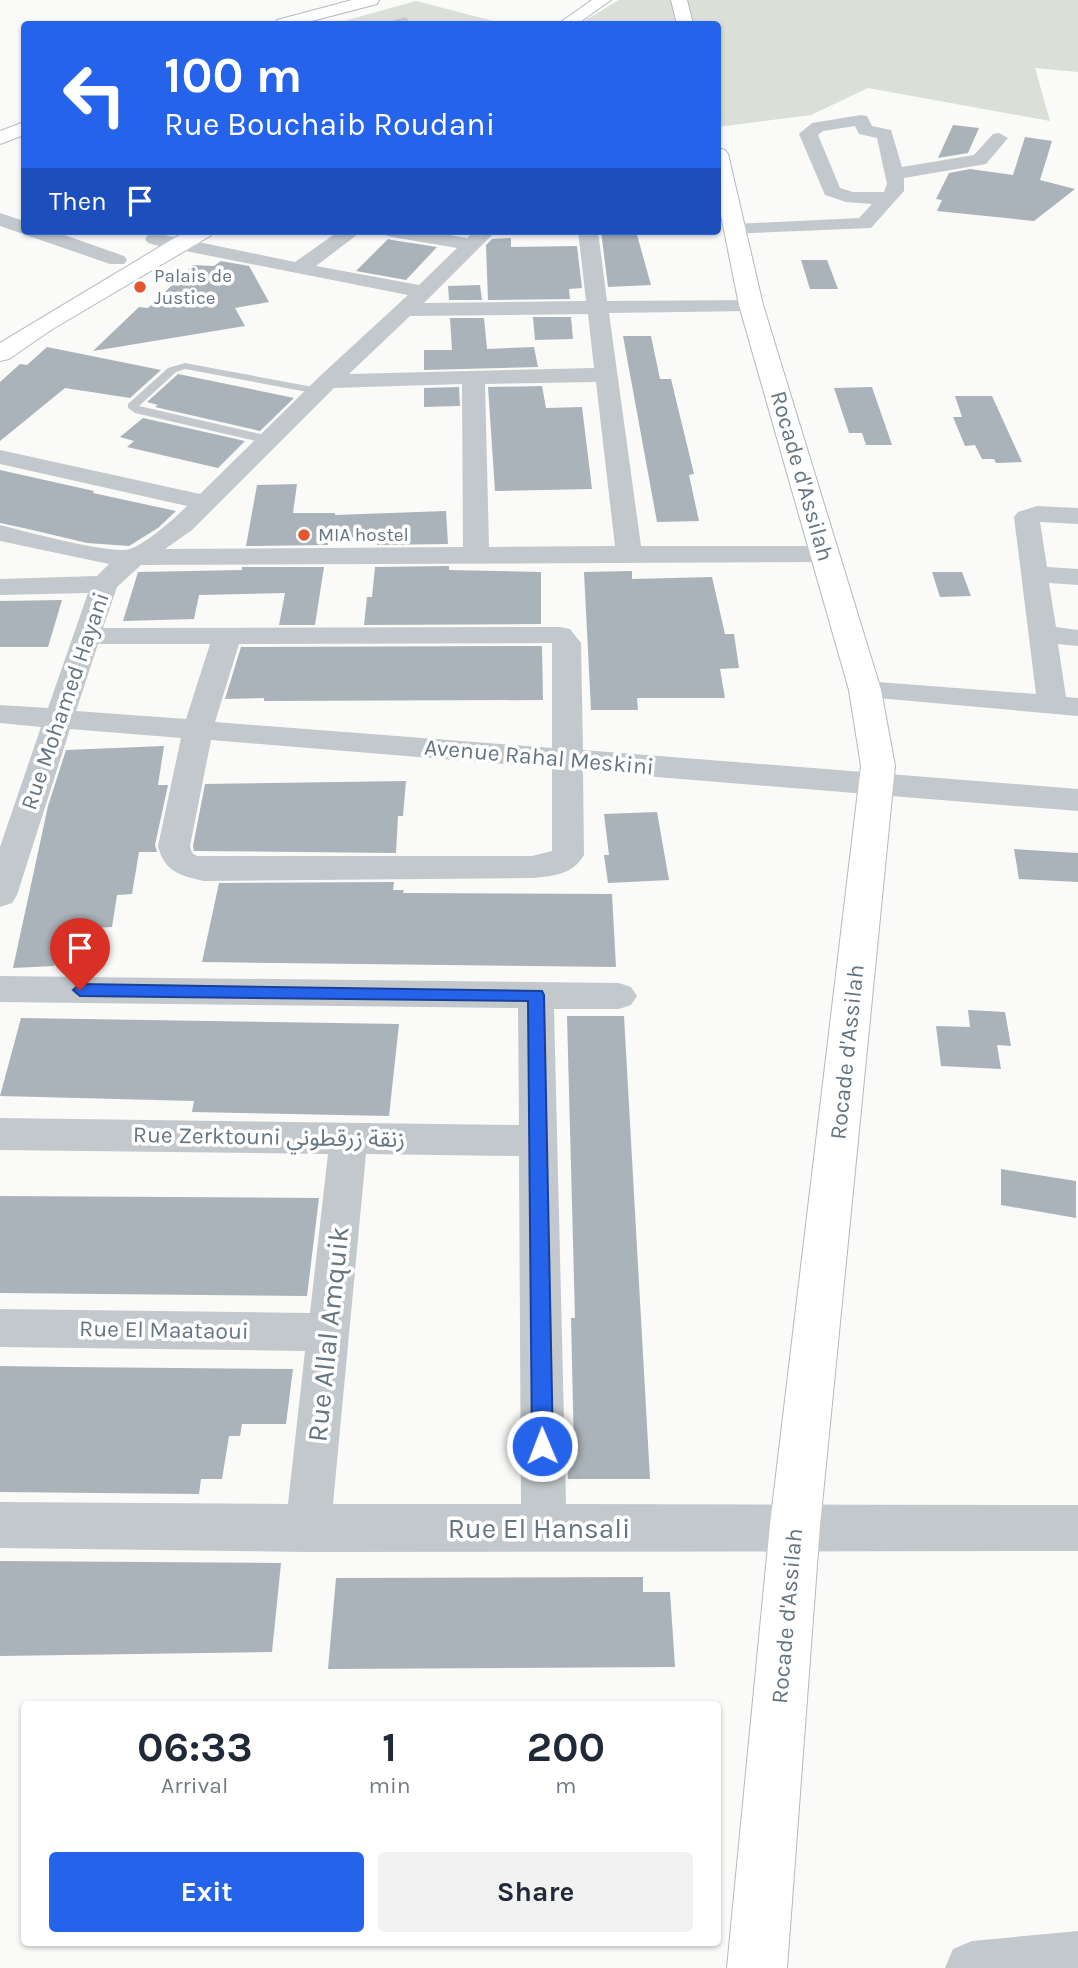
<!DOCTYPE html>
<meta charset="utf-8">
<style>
:root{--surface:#fff;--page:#f2f2f3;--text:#1f2937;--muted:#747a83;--accent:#2563eb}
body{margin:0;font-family:Karla,"Noto Sans Arabic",sans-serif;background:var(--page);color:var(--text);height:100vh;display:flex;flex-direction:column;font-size:26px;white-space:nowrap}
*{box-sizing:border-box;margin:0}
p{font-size:23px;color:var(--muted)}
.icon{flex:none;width:38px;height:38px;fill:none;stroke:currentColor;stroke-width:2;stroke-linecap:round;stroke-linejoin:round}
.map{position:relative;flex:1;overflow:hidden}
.details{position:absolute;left:21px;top:1701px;width:700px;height:245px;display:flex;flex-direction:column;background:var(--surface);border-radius:7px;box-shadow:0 2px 5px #0004}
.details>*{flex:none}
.banner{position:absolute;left:21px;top:21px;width:700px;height:214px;border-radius:7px;box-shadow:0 2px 5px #0004;background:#2563eb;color:#fff;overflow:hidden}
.pin{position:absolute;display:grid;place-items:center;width:60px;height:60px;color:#fff;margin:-72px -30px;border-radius:50% 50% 50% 0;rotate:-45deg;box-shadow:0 0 7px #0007}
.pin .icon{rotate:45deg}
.me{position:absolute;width:77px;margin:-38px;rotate:359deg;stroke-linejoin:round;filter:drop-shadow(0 0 5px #0008)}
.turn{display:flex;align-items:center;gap:24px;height:147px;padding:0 28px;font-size:32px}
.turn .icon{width:91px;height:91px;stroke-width:2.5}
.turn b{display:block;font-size:49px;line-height:60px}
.then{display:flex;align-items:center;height:66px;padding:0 28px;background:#0003;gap:14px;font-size:26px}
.eta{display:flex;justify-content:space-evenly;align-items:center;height:119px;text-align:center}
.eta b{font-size:42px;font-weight:700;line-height:49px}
.button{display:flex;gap:14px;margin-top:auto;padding:14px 28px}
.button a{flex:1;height:80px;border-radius:7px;background:var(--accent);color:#fff;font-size:28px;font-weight:700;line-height:80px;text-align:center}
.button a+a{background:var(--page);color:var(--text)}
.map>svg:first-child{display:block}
.green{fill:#dadfd7}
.building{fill:#aab3b9}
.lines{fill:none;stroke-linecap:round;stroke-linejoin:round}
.secondary-casing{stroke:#b3babf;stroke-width:2}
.primary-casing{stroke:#b5babe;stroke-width:2}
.lane{fill:#c3c8cc;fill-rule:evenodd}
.street{fill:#c3c8cc;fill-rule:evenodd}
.secondary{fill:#fff;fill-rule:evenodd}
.primary{fill:#fff;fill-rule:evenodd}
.route{fill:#2563eb;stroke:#184099;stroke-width:2}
.poi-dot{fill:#e4572e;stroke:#fff;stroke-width:2.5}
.labels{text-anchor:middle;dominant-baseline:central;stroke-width:7;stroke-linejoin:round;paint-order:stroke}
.far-poi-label{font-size:19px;fill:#657683;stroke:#fff;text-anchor:start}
.street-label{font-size:23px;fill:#657683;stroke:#fff}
.near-street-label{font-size:28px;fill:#657683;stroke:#fff}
</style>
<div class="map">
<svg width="1078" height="1968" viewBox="0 0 1078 1968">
<rect width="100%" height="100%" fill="#fafaf8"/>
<!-- green -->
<g class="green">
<polygon points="619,0 1078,0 1078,72 1035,68 1050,121 868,88 811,115 718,127 718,24 579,24"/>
<polygon points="416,1 505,24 333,24"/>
</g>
<!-- building -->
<g class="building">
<polygon points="953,125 979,128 968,153 938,158"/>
<polygon points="1025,137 1052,141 1040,180 1075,189 1034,221 937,211 942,200 936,199 949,173 970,169 1013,175"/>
<polygon points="601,231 636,231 651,285 608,287"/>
<polygon points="511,238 511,247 577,246 582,288 569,289 570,299 488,300 486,245 492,239"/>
<polygon points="388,239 392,240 437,247 406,280 356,271"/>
<polygon points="801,260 827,260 838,289 810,289"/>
<polygon points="221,261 249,266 269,302 235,308 245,326 93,351 139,307 148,308 193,265 214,266"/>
<polygon points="480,285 482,300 449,300 448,286"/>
<polygon points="533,317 571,317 573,339 535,340"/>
<polygon points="450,318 484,318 487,349 534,347 538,367 424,370 424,350 452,350"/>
<polygon points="623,336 651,336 660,379 671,379 694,474 689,475 699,521 657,522"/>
<polygon points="47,347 161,370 130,398 65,388 0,441 0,382 20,364 27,365"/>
<polygon points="178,374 275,394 294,398 260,431 155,407 158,405 147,402"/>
<polygon points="542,386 546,408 582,407 592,489 495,491 488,387"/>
<polygon points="459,387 460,406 424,407 424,388"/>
<polygon points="872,387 892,445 866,445 862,433 849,433 834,388"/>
<polygon points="955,396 992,396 1022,462 996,463 994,459 982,459 975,445 965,446 953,417 962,417"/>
<polygon points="143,418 245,441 218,468 127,447 134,441 120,437"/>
<polygon points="0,470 94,491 93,493 176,511 158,528 129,546 87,543 28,529 0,523"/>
<polygon points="297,484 293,513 335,513 335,515 446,511 448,544 377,545 378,537 329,539 328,545 246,546 257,485"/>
<polygon points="449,566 449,570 541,572 541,624 364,625 367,597 372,597 375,567"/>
<polygon points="242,567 324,567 315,625 279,625 285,593 199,595 194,619 123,621 138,572 242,570"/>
<polygon points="632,571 632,579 712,577 725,634 734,634 739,668 720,669 725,698 637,698 638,710 591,710 584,572"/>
<polygon points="932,572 962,572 971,596 940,597"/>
<polygon points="62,600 48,647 0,647 0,601"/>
<polygon points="542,646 543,700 264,701 264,698 225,699 241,647"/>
<polygon points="164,746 158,785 168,785 155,845 157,852 139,852 132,894 117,895 112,927 61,930 54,966 13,968 48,806 66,750"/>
<polygon points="406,781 403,816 398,816 396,853 194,851 193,846 205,784"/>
<polygon points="657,812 669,880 608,883 604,855 609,855 604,814"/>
<polygon points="1014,849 1078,853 1078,882 1019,879"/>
<polygon points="394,882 393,890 404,890 403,893 612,894 616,967 202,962 219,883"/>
<polygon points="968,1010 1005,1012 1011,1046 997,1045 1001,1069 941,1066 936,1026 970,1027"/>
<polygon points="567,1016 624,1016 650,1479 568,1479 567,1453 574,1453 571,1318 575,1318"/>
<polygon points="21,1018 399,1024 389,1116 192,1112 194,1101 0,1096"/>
<polygon points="1001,1169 1076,1181 1076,1218 1001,1205"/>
<polygon points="0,1196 319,1198 307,1296 0,1293"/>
<polygon points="0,1366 67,1367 293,1369 286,1424 242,1424 240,1436 229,1436 222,1479 201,1479 199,1494 0,1492"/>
<polygon points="0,1561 281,1563 272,1652 0,1656"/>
<polygon points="643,1577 643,1592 670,1592 675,1667 328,1669 336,1578"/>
</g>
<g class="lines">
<defs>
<g id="secondary">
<polygon points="352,0 379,0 377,4 300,24 274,24 277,20"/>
<polygon points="671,0 687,0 693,24 677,24"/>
<polygon points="24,122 24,135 0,144 0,131"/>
<polygon points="718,148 725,150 728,154 763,305 881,690 895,766 820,1525 787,1968 727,1968 770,1525 861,766 849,690 739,305 718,200"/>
</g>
<g id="primary">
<polygon points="592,0 611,0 577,24 558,24"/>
<polygon points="186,231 213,231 210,236 51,330 9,359 0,361 0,343"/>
</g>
</defs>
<!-- secondary casing -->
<use href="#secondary" class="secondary-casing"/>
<!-- primary casing -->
<use href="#primary" class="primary-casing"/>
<!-- lane -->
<g class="lane">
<polygon points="406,17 409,21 388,24 389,22"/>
<polygon points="185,363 318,388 324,391 318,394 185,369 176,372 139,406 273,437 273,443 269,444 135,413 128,408 128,404 168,368"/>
</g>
<!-- street -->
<g class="street">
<path d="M861 115 867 116 872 126 891 130 902 167 974 155 993 134 999 133 1008 138 986 164 904 178V191L871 228 728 234 725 230 728 226 735 224 859 218 872 204 846 202 825 195 799 134 812 123ZM855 126 859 134 877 138 887 184 884 192H853L840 188 818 135 823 131Z"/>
<polygon points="0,213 24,221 24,231 53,231 124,256 127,260 124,264 110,264 0,226"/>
<path d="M339 231H362L316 266 419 285 457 248 392 237 385 235 382 231H426L467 238 475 231H496L424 303 586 301 578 231H598L607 301 759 300 762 305 759 310 751 311 609 313 641 546H825L834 548 838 554 834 560 825 562 141 565 117 587 103 628 560 627 570 629 581 643 583 750 1078 789V811L583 771 584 855C572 875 554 876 532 878L204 881C180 876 164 871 158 846L181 738 70 729 17 895 12 903 0 907V847L41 727 0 723V705L48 708 88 593 0 595V579L97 576 109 564 0 541V525C24 531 111 555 130 549 147 543 174 519 187 506L0 464V450L200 494 320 376 408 295 155 245 148 243 145 239 148 235 155 233 295 262ZM588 314 594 368 349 374 410 316ZM596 382 615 546 489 547 485 384ZM462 384 463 547 165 549 192 530 334 388ZM552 643V748L215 722 239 644ZM98 644H210L186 719 76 711ZM211 740 552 768V851L532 856H197L192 853 190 846Z"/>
<polygon points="1037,506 1078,508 1078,524 1040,522 1047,567 1078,569 1078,585 1049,583 1056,627 1078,630 1078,646 1058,644 1066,697 1078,698 1078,716 855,696 850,690 855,684 865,681 1036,694 1014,517 1018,512"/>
<path d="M0 976 619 983 631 987 637 996 631 1005 619 1009H554L566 1504 1078 1505V1551L308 1552 0 1548V1502L288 1504 305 1351 0 1347V1309L310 1313 328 1154 0 1150V1118L519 1125 518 1008 0 1002ZM366 1154 519 1156 521 1504H333Z"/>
<polygon points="1078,1931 1078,1968 945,1968 953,1949 972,1941"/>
</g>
<!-- secondary -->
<use href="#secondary" class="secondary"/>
<!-- primary -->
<use href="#primary" class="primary"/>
</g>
<!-- route -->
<polygon class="route" points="80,984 542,991 544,995 553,1446 550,1452 542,1455 535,1452 532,1446 528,1001 80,996 73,990"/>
<!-- markers -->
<g class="poi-dot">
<circle cx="140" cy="287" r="7"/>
<circle cx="304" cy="535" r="7"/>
</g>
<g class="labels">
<!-- far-poi labels -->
<g class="far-poi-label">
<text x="154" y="276">Palais de<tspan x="154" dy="22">Justice</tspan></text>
<text x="318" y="535">MIA hostel</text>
</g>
<!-- street labels -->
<g class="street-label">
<text transform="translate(802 476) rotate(74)">Rocade d'Assilah</text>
<text transform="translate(65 701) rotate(-71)">Rue Mohamed Hayani</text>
<text transform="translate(539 757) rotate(5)">Avenue Rahal Meskini</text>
<text transform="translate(847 1052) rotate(-84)">Rocade d'Assilah</text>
<text transform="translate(269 1137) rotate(1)">Rue Zerktouni زنقة زرقطوني</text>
<text transform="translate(164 1330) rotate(1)">Rue El Maataoui</text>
<text transform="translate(787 1616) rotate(-85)">Rocade d'Assilah</text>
</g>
<!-- near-street labels -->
<g class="near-street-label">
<text transform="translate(328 1334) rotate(-84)">Rue Allal Amquik</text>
<text x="539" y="1528">Rue El Hansali</text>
</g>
</g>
</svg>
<div class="pin" style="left:80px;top:990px;background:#d93025"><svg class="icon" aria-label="arrive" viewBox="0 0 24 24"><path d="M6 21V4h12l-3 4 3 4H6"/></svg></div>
<svg class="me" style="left:542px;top:1446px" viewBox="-20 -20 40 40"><circle r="17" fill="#2563eb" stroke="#fff" stroke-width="3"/><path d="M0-11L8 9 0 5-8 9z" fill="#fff"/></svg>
<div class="banner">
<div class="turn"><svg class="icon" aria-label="left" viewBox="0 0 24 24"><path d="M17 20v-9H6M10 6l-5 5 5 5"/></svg><div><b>100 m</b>Rue Bouchaib Roudani</div></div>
<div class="then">Then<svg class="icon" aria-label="arrive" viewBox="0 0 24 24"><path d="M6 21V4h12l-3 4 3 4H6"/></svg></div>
</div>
<section class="details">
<div class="eta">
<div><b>06:33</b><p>Arrival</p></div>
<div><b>1</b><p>min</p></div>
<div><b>200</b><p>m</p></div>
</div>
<div class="button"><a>Exit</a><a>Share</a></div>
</section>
</div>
